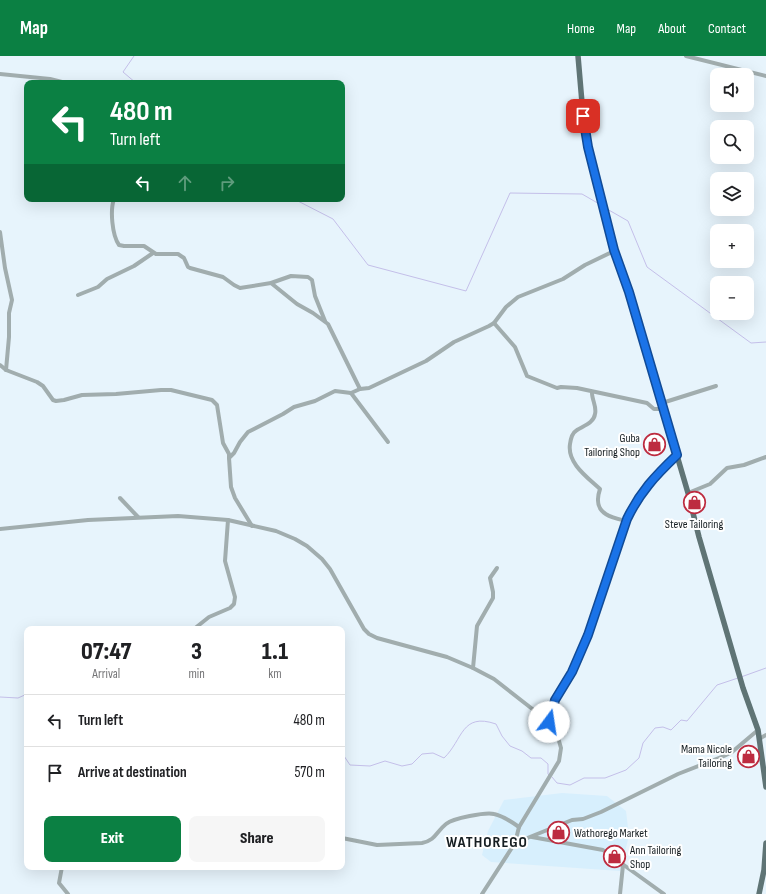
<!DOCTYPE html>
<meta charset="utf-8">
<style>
:root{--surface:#fff;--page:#f6f6f6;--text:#202124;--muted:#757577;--line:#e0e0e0;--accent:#0b8043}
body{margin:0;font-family:"Sofia Sans Condensed",sans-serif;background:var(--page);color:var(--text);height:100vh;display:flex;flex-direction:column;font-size:15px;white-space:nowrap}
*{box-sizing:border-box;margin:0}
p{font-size:13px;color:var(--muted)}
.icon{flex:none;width:22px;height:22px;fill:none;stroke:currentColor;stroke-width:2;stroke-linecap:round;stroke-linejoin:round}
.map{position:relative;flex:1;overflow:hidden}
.panel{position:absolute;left:24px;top:570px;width:321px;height:244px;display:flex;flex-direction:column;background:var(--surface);border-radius:8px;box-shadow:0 4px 16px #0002}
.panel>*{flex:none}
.top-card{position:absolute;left:24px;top:24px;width:321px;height:122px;border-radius:8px;box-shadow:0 4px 16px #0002;background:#0b8043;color:#fff;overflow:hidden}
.tools{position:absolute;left:710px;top:12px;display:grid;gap:8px}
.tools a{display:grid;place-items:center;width:44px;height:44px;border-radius:8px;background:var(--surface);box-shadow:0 4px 16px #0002;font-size:20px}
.pin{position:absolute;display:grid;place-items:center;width:34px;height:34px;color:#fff;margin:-17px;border-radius:8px;box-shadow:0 2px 6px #0006}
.me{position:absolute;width:44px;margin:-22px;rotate:14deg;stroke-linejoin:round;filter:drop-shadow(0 0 3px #0008)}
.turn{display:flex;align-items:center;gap:14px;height:84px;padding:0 20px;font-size:18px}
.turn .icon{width:52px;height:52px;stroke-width:2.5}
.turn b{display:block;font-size:28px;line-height:34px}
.lanes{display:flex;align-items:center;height:38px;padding:0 20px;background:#0003;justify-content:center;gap:20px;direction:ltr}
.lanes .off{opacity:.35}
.eta{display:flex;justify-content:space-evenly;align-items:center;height:68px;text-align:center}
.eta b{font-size:24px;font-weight:800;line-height:28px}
.button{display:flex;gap:8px;margin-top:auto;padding:8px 20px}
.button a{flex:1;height:46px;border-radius:8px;background:var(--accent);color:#fff;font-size:16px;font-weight:800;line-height:46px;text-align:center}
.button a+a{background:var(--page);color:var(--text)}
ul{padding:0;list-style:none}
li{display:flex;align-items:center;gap:12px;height:52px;padding:0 20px;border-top:1px solid var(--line)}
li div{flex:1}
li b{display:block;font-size:15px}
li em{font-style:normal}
header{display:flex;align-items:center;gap:24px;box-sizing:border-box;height:56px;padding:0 20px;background:var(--accent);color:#fff}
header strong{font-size:19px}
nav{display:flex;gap:22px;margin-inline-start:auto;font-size:14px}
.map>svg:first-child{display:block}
.built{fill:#d7effd}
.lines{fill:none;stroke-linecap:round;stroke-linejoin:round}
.stream{stroke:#c4bfe9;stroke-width:1}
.minor{stroke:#a1adae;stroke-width:4}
.major{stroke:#5f7475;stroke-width:5.5}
.route-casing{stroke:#114b97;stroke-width:10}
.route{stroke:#1a73e8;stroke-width:7}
.labels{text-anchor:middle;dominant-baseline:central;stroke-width:4;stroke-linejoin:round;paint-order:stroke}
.poi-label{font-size:12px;fill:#161e22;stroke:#fff;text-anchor:end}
.district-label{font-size:16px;font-weight:bold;letter-spacing:1px;fill:#161e22;stroke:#fff}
</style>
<header>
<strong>Map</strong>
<nav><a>Home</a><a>Map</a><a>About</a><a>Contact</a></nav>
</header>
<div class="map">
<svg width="766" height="838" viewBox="0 0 766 838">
<rect width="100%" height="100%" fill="#e7f4fc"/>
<!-- built -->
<polygon class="built" points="562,737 607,740 626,755 629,780 620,815 491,806 482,799 488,775 504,744"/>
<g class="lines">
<!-- stream -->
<g class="stream">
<polyline points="134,0 123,16 136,27"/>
<polyline points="294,143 333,163 368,209 466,235 510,137 582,138 601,149"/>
<polyline points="607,153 628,165 647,211 751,287 766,286"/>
<polyline points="741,621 766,612"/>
<polyline points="0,641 18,642 27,638"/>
<polyline points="342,657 342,663"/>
<path d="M342 697 350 709 370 710 385 705 402 710 412 708 422 698 433 697 444 702C463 684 461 656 496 668L502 680 510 690 522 695 531 702H541L548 708V718L549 719"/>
<polyline points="552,721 557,727 570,729 584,722 605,722 626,714 639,702 643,687 655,672 663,671 671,674 681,664 687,665 717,629 738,622"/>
</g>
<!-- minor -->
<g class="minor">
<polyline points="686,0 766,20"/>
<polyline points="0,18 50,23 66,27"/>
<path d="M114 143C110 154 112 179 119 189L124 190H144L156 198H178L184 202 188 211 190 212 223 221 234 229 240 232 271 227 291 220 308 221 312 224 315 240 325 265"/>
<polyline points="0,176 5,212 12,244 9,257 9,281 6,314"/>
<polyline points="271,227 297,248 313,257 328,268 360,333"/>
<polyline points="78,239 98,231 107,223 134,210 153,197"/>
<polyline points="494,267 515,291 527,320 557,332 561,331 577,332 647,347 654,353 664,353"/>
<polyline points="0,309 6,314 37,326 43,330 53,344 56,345 64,344 82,339 116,338 161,334 171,334 212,344 217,349 223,387 229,398 229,402"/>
<polyline points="351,337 388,386"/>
<path d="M592 337C592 344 597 351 595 358 594 367 583 370 577 374 572 377 571 382 570 388 567 407 587 421 600 433 599 436 598 439 598 443 597 459 614 462 626 465"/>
<polyline points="662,347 716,330"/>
<polyline points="688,437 710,428 727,412 744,409 766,401"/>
<polyline points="120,442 138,461"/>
<polyline points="252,470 235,442 231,431 229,402 234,397 240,386 248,376 283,358 294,351 315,345 335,335 351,337 360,333 369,332 426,305 454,286 489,270 494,267 506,251 518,241 563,223 585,209 614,195"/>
<polyline points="0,473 88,464 178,460 228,464 276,475 295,483 307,490 322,503 330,513 364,573 369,578 377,582 447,601 473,612 494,623 549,666"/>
<polyline points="194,573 209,561 230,552 234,548 235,541 225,505 228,464"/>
<polyline points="473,612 477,570 493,542 493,536 490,522 497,512"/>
<polyline points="759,683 766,679"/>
<polyline points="532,781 603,794 664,838"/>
<path d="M342 782 377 789 422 787C436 784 436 776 446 768 453 762 486 756 494 758 503 760 512 766 519 771"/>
<polyline points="515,787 572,764 583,763 601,756 678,718 724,700 732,696 758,674"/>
<polyline points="62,811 59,827 68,838"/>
<path d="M482 838 515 787 519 771 559 705 561 692 559 685 549 666 555 645 572 615 588 579 627 463C640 437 656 419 677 399"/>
<polyline points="620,838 623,809"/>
</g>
<!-- major -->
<g class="major">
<polyline points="578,0 584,70 614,195 629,236 688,437 699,481 743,632 758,674 766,731"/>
<polyline points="759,838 764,814 766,787"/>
</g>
</g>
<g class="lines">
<defs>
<path id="route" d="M549 666 555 644 572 616 588 579 627 463C640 436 655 420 677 399L629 236 614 194 588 91 583 60"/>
</defs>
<!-- route casing -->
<use href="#route" class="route-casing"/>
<!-- route -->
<use href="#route" class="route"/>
</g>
<!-- icons -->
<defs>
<symbol id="shop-ring" viewBox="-11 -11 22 22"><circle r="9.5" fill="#fff" stroke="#bd2c40" stroke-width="1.5"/><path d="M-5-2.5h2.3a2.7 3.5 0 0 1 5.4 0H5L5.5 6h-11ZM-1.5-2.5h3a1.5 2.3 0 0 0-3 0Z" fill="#bd2c40"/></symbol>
</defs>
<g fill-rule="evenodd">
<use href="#shop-ring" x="642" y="376" width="25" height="25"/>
<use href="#shop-ring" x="682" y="434" width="25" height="25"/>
<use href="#shop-ring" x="736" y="688" width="25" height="25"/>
<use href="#shop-ring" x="546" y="764" width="25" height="25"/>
<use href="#shop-ring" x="602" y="788" width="25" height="25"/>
</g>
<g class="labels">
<!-- poi labels -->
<g class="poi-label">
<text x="640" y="382">Guba<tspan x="640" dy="14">Tailoring Shop</tspan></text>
<text x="694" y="468" text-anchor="middle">Steve Tailoring</text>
<text x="732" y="693">Mama Nicole<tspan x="732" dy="14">Tailoring</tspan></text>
<text x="574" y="777" text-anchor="start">Wathorego Market</text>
<text x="630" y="794" text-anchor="start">Ann Tailoring<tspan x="630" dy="14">Shop</tspan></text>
</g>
<!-- district labels -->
<g class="district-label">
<text x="487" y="786">WATHOREGO</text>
</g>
</g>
</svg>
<div class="tools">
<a><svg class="icon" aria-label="sound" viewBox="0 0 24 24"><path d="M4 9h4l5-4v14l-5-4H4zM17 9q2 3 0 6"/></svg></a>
<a><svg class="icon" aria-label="search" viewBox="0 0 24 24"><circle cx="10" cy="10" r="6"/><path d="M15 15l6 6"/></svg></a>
<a><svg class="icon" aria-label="layers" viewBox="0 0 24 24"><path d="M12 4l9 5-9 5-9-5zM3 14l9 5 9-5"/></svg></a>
<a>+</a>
<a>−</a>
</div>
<div class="pin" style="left:583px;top:60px;background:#d93025"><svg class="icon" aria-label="arrive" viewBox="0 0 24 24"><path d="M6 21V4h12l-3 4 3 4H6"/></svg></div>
<svg class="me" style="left:549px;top:666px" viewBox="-20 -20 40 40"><circle r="19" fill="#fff"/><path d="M0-13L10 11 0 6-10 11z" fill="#1a73e8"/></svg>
<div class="top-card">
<div class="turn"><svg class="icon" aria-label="left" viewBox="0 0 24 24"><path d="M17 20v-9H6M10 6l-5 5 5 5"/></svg><div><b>480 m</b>Turn left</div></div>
<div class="lanes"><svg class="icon" aria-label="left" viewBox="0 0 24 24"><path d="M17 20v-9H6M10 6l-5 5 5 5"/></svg><svg class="icon off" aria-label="ahead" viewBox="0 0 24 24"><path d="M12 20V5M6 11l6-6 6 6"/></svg><svg class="icon off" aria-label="right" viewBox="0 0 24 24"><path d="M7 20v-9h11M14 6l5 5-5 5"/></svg></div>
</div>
<section class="panel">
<div class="eta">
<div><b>07:47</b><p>Arrival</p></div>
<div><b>3</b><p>min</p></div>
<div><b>1.1</b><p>km</p></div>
</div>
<ul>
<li><svg class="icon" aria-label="left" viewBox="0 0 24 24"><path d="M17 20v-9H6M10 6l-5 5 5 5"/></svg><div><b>Turn left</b></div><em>480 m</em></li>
<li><svg class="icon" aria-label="arrive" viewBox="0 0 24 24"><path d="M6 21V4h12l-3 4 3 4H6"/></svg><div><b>Arrive at destination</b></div><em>570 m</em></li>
</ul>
<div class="button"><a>Exit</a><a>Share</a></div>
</section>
</div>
